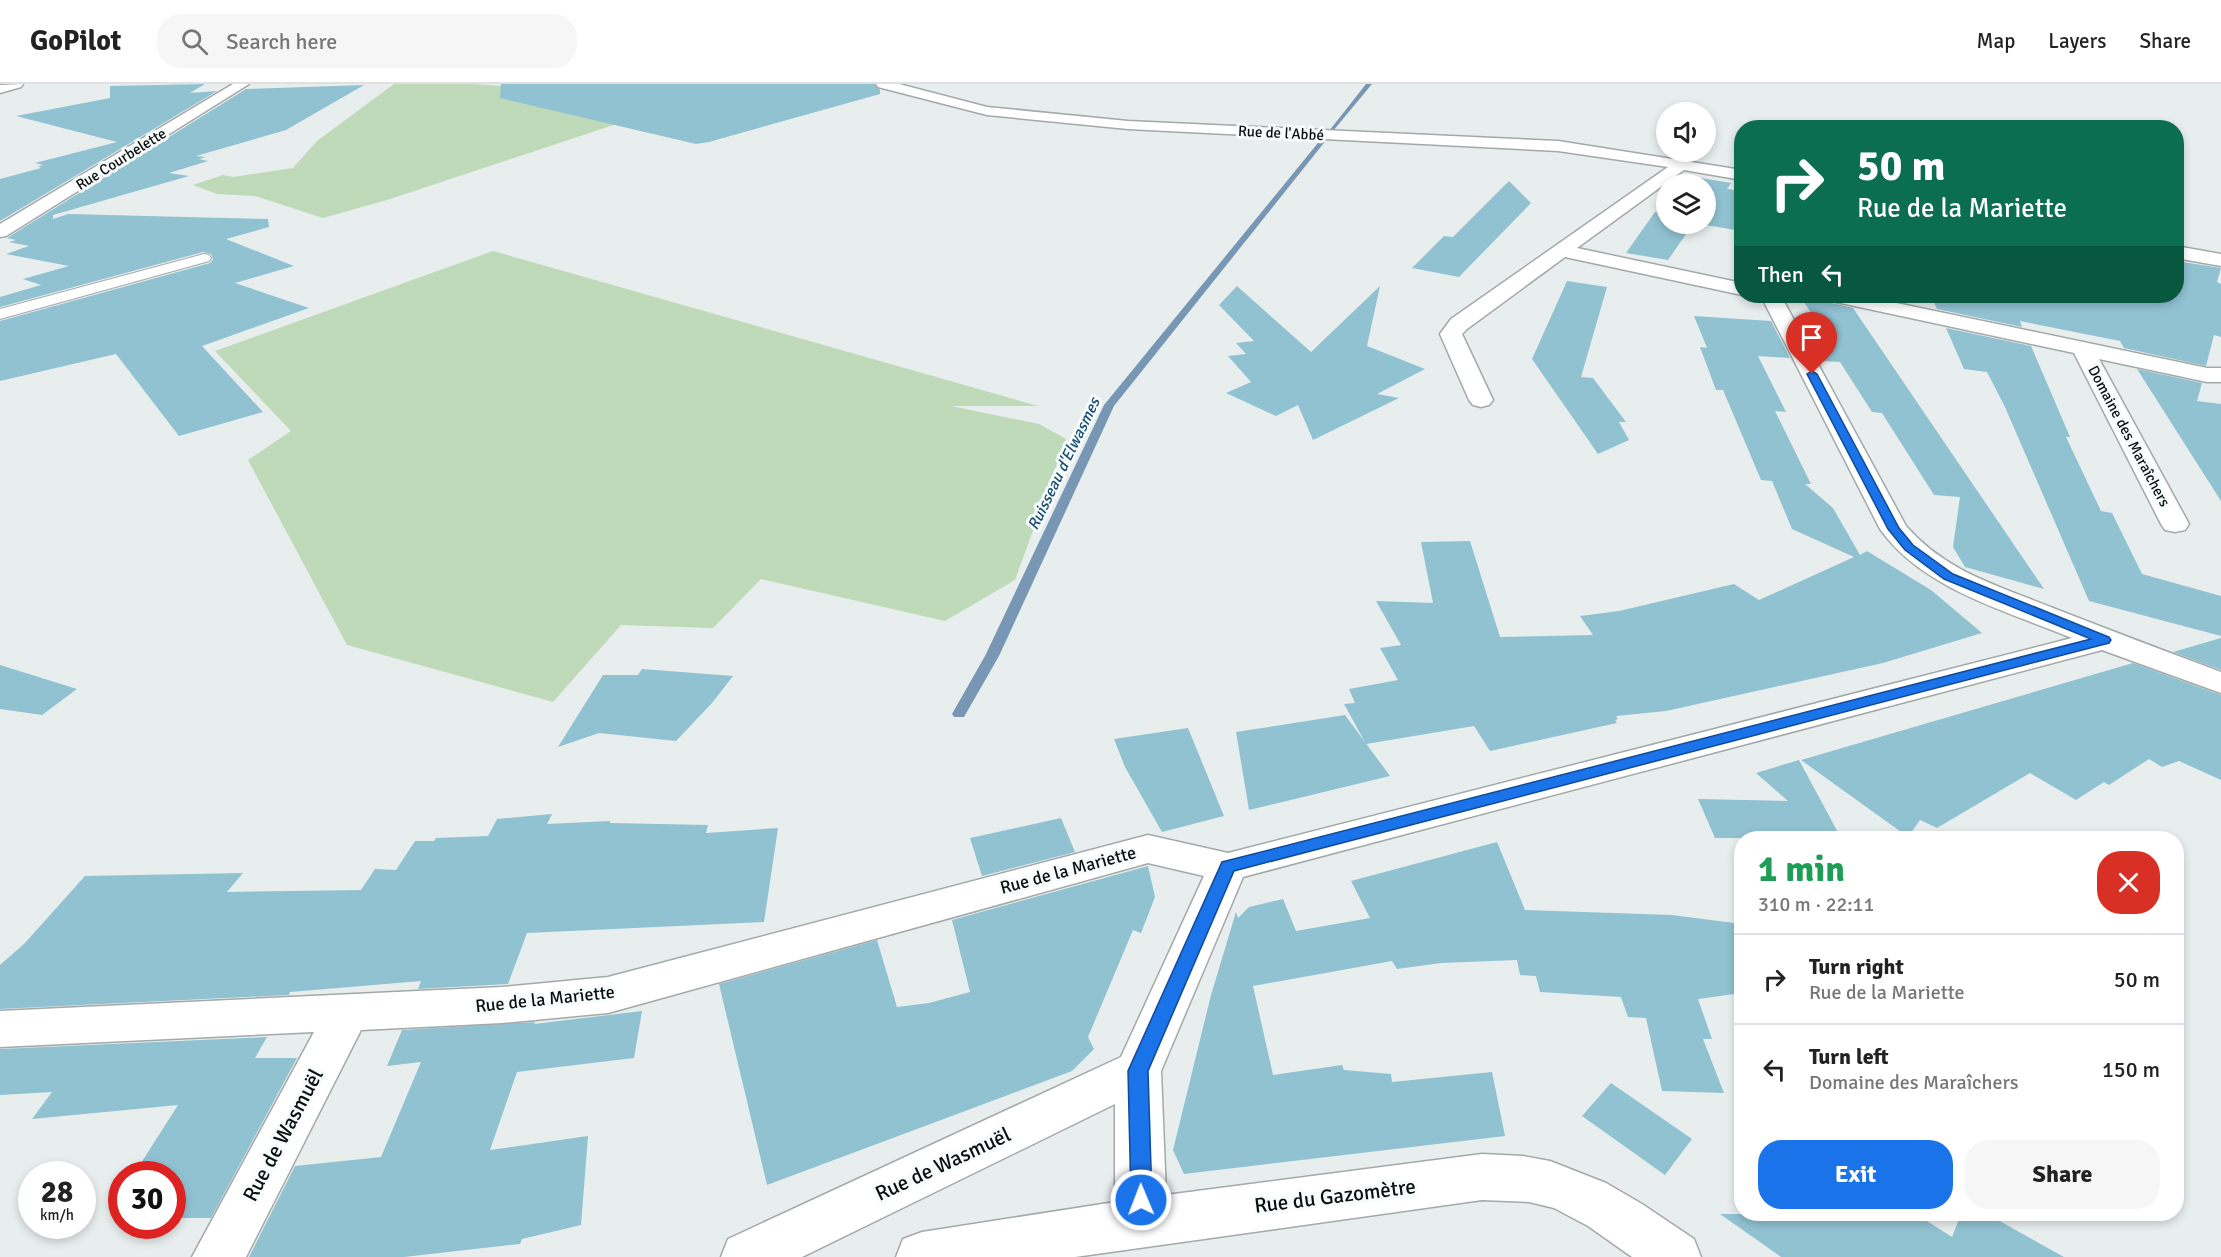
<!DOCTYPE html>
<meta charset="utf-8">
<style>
:root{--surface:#fff;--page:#f6f6f6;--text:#222;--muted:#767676;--line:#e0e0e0;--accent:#1a73e8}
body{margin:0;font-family:Signika,sans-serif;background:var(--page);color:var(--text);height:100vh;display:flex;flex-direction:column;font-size:22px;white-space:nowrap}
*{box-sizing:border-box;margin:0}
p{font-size:20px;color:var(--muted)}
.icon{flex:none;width:33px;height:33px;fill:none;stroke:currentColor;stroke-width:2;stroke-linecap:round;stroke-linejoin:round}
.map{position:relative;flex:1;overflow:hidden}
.sheet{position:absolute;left:1734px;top:747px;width:450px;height:390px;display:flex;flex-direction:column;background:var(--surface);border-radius:24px;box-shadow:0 3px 9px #0003}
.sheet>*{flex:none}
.hud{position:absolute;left:1734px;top:36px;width:450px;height:183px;border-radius:24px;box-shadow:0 3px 9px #0003;background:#0b6e4f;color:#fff;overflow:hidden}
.controls{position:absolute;left:1656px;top:18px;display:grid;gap:12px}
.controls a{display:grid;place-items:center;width:60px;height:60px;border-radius:50%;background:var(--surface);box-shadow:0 3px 9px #0003;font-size:30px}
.speed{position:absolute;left:18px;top:1077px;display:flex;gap:12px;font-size:30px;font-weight:700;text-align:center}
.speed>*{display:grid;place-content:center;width:78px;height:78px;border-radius:50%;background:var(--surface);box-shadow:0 3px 9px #0003;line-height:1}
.speed small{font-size:15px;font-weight:400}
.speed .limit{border:9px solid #d22;background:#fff;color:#111}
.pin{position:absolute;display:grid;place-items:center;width:51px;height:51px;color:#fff;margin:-62px -26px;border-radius:50% 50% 50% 0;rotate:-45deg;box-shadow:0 0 6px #0007}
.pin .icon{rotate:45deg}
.me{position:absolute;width:66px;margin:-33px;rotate:359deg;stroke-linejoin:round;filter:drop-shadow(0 0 4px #0008)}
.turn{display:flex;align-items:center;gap:21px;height:126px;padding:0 24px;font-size:27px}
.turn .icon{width:78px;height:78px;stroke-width:2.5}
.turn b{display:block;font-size:42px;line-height:51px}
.then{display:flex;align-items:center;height:57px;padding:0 24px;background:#0003;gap:12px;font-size:22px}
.round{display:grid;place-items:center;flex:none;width:63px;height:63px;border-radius:24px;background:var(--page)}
.overview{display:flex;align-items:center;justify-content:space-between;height:102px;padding:0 24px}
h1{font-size:36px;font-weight:700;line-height:45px;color:#1e9e55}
.button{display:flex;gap:12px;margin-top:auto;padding:12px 24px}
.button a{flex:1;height:69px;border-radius:24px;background:var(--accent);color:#fff;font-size:24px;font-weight:700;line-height:69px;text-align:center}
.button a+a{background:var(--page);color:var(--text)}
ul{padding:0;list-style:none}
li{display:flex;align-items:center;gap:18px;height:90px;padding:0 24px;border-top:2px solid var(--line)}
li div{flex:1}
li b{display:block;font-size:22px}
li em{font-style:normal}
header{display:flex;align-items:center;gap:36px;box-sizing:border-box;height:84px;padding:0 30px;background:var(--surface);border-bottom:2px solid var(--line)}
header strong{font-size:28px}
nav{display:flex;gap:33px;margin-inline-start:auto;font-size:21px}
.search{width:420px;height:54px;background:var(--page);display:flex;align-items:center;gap:15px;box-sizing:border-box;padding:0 21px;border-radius:24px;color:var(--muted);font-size:22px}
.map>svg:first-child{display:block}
.green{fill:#bedab8}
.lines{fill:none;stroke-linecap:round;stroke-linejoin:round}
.stream{fill:#7897b4;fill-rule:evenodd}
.building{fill:#91c2d2}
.lane-casing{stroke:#a3a8a8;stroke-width:2}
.street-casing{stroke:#a3a8a8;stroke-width:3}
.secondary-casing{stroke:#a3a8a8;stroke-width:3}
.lane{fill:#fff;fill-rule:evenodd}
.street{fill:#fff;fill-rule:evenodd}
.secondary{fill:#fff;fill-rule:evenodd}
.route{fill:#1a73e8;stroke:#114b97;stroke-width:1.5}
.labels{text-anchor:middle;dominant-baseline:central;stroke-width:6;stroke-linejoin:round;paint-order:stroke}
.far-street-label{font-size:15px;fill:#0c0e0e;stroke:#f6fcfb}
.far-water-label{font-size:16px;font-style:italic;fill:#1b4c74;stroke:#f6fcfb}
.street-label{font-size:18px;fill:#0c0e0e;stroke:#f6fcfb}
.near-street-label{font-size:21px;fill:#0c0e0e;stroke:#f6fcfb}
</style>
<header>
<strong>GoPilot</strong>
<div class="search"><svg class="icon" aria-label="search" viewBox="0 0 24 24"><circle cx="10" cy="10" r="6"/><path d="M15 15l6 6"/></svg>Search here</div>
<nav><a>Map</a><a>Layers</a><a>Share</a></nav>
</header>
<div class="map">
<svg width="2221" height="1173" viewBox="0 0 2221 1173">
<rect width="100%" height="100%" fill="#e8eeee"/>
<!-- green -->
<g class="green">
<polygon points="394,0 473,0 692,15 387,116 323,134 255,112 217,110 193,101 223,91 233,93 293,84 317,57"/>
<polygon points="493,167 1038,322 951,322 1039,340 1066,355 1015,496 945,537 761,495 713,544 621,541 553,618 347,561 248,376 291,347 215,267"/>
</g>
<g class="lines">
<!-- stream -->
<g class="stream">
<polygon points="1366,0 1372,0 1333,47 1329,47"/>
<polygon points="1322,54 1327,55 1114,322 999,572 964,633 954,633 952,630 985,572 1104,321"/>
</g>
</g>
<!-- building -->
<g class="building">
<polygon points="205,0 190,9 217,7 0,137 0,95 41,84 38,82 44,81 35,79 117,58 16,32 110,14 110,2"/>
<polygon points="501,0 874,0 880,6 880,10 709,58 696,60 500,14"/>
<polygon points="364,1 286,46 196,72 206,73 199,75 208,77 169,89 189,92 53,131 53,135 68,130 268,135 269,143 226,155 294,182 235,199 309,224 202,262 263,328 179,352 116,270 0,297 0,237 210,179 213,175 211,170 203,168 0,223 0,213 41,201 23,195 69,182 6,170 29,162 9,158 16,156 7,154 246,5"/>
<polygon points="1695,93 1731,99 1727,105 1742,107 1742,147 1699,140 1706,140 1706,100 1690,100"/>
<polygon points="1509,97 1531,119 1459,193 1412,184 1444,152 1453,153"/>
<polygon points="1655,128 1666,130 1666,140 1693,140 1668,176 1626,169"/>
<polygon points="2183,178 2221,184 2217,198 2221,200 2221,253 2214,251 2206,282 2124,264 2120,257 2020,237 2022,243 1937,225 1931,212 2176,212 2176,187"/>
<polygon points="1567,197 1607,203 1581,293 1593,294 1626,338 1619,338 1629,356 1598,370 1532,275"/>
<polygon points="1237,202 1311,268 1380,202 1367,262 1425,285 1377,310 1399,314 1313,356 1298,321 1276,332 1226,309 1251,298 1228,272 1246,270 1236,259 1254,257 1219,221"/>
<polygon points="1800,212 1824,212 1828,218 1853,224 2044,505 1965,483 1953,463 1960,413 1934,411 1882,329 1872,328 1840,278 1819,277 1798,239 1819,241"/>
<polygon points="1694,232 1771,237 1790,274 1758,272 1786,328 1775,327 1811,400 1805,400 1833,424 1860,471 1867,467 1931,506 1982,549 1883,579 1666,627 1616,632 1618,635 1615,636 1617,639 1490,667 1474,642 1366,660 1344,620 1355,619 1349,605 1398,596 1380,564 1401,561 1376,517 1433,519 1421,458 1470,457 1500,553 1593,551 1580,532 1619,527 1734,500 1759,516 1854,473 1792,445 1772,397 1761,396 1723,306 1716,306 1700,263 1707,264"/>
<polygon points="1946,244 2031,262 2070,353 2066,353 2101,427 2112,429 2142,490 2221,512 2221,552 2089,517 2005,323 1987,288 1964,285"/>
<polygon points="2137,285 2202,299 2197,317 2221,320 2221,417"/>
<polygon points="2221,554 2221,586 2173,568"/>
<polygon points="2133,579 2221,611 2221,696 2179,677 2162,683 2149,675 2109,701 2104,698 2076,716 2030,689 1937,744 1920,736 1908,753 1801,676"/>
<polygon points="0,581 77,605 42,631 0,625"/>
<polygon points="642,585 733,592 712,619 676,657 599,649 558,663 603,591 638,591"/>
<polygon points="1345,631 1390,692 1249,726 1236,648"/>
<polygon points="1188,644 1224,732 1162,748 1125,683 1114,655"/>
<polygon points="1799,676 1841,754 1715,754 1698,715 1788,717 1756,689"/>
<polygon points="552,730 547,740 610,737 610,739 708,741 706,749 778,744 764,838 527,849 508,900 418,905 421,897 290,908 289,911 0,925 0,881 25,859 85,792 243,789 227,808 361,806 375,785 396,786 415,757 434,757 436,754 488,752 497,735"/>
<polygon points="1061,734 1075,768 982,792 970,754"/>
<polygon points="1497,758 1525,826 1672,831 1742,840 1742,909 1698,915 1712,955 1703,955 1724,1009 1662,1007 1646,934 1628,933 1621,913 1540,908 1536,892 1520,891 1517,876 1441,879 1397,885 1392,877 1253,902 1273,991 1342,981 1344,986 1391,990 1392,998 1492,988 1505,1052 1184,1090 1173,1066 1211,911 1236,828 1238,834 1249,823 1283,815 1296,847 1370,834 1351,797"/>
<polygon points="1148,782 1155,813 1141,849 1133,846 1088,953 1094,965 1072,987 767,1101 719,900 877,856 897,923 929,919 970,908 952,836"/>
<polygon points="642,927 634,974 517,988 490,1066 588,1052 581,1141 522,1155 520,1160 404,1173 249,1173 295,1082 381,1073 421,978 387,982 402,946 535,938 534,940"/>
<polygon points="267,953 255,974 297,974 211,1134 172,1134 172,1090 134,1090 178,1021 32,1035 52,1008 0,1011 0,965"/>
<polygon points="1611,999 1692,1055 1665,1091 1582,1032"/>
<polygon points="1720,1130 1916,1130 1952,1153 1961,1130 1987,1130 2064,1173 1781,1173"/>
</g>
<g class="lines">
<defs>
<polygon id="lane" points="204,170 209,171 211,174 209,177 0,235 0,225"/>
<g id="street">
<polygon points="233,0 249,0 6,152 0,153 0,140"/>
<polygon points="876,0 899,0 987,23 1128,37 1558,57 1742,86 1742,96 1684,86 1577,164 1742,199 1742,211 1565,173 1467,245 1462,250 1493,316 1489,321 1481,323 1473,321 1469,316 1440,250 1451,235 1668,83 1558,67 1128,45 987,31 878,3"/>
<polygon points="2176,162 2221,170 2221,182 2176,174"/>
<path d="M1761 212H1781L1906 442C1946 488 1999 502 2053 524 2109 546 2165 567 2221 588V609L2102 566 1243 793 1161 987 1166 1111 1482 1070 1523 1072 1550 1077 1606 1099 1642 1120 1694 1155 1701 1173H1632L1588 1142 1554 1124 1529 1118 1482 1116 1075 1173H896L903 1155 922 1148 1115 1118V1020L802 1173H721L728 1155 1121 973 1204 792 1148 779 608 929 502 939 361 946 246 1173H192L314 948 0 963V927L502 903 608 893 1148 751 1228 769 2072 554C2007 527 1922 505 1880 445Z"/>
<polygon points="1826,212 1863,212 2207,284 2221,284 2221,298 2207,298 2099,275 2189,440 2185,446 2175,448 2165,446 2161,440 2074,269 1836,218 1829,216"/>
</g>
<polygon id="secondary" points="23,0 21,3 0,9 0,1"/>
</defs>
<!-- lane casing -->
<use href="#lane" class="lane-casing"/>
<!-- street casing -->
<use href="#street" class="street-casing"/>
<!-- secondary casing -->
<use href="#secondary" class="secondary-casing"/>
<!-- lane -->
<use href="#lane" class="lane"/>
<!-- street -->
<use href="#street" class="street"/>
<!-- secondary -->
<use href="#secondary" class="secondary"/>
</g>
<!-- route -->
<polygon class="route" points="1812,287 1817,290 1899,444 1913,461 1953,490 2109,553 2111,556 2109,559 1234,787 1148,987 1152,1116 1148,1123 1141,1126 1134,1123 1131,1116 1128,987 1222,778 2091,555 1944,495 1905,466 1888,445 1807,290"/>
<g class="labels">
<!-- far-street labels -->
<g class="far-street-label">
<text transform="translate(1281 49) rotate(3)">Rue de l'Abbé</text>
<text transform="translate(121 75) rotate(-32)">Rue Courbelette</text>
<text transform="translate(2129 352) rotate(62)">Domaine des Maraîchers</text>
</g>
<!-- far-water labels -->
<g class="far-water-label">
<text transform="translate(1064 380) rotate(-64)">Ruisseau d'Elwasmes</text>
</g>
<!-- street labels -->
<g class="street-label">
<text transform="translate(1068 786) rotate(-15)">Rue de la Mariette</text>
<text transform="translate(545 915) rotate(-6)">Rue de la Mariette</text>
</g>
<!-- near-street labels -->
<g class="near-street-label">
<text transform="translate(283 1051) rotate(-62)">Rue de Wasmuël</text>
<text transform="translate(943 1080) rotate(-25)">Rue de Wasmuël</text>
<text transform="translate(1335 1112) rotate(-7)">Rue du Gazomètre</text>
</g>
</g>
</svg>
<div class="controls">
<a><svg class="icon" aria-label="sound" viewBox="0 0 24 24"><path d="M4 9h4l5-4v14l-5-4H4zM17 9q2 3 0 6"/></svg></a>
<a><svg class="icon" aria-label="layers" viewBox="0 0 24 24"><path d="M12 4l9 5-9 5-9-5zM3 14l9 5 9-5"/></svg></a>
</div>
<div class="speed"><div>28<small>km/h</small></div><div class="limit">30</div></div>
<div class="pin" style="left:1812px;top:290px;background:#d93025"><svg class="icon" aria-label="arrive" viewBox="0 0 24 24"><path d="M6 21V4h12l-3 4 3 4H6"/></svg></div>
<svg class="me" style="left:1141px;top:1116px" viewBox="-20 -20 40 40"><circle r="17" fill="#1a73e8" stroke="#fff" stroke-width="3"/><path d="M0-11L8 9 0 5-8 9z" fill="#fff"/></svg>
<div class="hud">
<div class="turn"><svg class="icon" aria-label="right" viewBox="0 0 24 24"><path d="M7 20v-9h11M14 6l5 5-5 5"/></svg><div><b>50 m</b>Rue de la Mariette</div></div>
<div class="then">Then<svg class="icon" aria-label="left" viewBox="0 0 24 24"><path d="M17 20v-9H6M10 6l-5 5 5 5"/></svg></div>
</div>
<section class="sheet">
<div class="overview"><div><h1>1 min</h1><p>310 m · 22:11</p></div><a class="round" style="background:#d93025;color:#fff"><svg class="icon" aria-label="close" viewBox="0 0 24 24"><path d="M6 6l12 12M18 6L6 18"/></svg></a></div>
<ul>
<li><svg class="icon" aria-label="right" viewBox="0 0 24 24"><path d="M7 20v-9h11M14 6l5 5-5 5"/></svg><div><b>Turn right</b><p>Rue de la Mariette</p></div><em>50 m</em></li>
<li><svg class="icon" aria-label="left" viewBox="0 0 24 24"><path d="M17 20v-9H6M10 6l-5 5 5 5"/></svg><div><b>Turn left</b><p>Domaine des Maraîchers</p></div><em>150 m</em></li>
</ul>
<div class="button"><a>Exit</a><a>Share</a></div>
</section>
</div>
